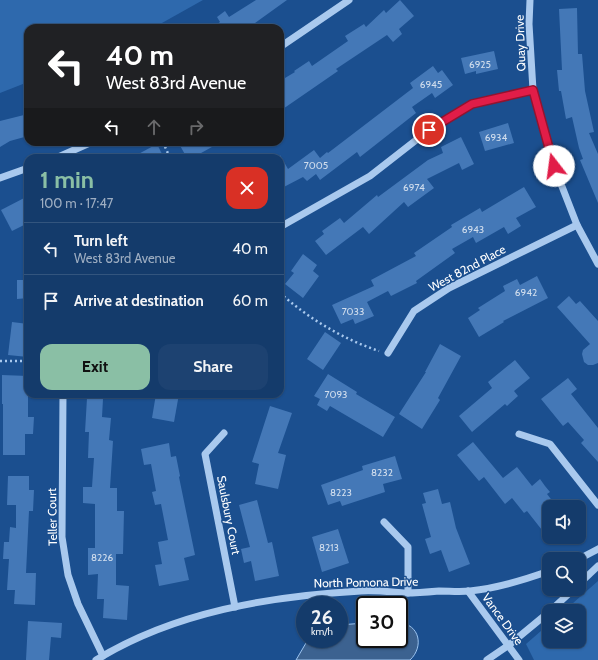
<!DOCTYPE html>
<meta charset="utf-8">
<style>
:root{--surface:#143b6b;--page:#1d4271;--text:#f1f3f6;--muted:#9dadc1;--line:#33557e;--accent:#8abfa5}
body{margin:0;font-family:Cabin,sans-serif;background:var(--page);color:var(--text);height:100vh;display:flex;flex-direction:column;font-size:15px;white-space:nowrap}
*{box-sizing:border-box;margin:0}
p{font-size:13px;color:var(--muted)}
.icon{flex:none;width:22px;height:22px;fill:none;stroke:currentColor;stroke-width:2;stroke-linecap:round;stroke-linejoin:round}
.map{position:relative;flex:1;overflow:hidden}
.side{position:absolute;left:24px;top:154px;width:260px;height:244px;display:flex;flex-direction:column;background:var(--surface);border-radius:12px;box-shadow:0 1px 3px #0004,0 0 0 1px var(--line)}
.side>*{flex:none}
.guide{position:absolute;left:24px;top:24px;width:260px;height:122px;border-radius:12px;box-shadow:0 1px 3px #0004,0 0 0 1px var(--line);background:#202124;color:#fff;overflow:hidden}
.buttons{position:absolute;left:542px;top:500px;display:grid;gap:8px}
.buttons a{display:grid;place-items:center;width:44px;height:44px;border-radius:8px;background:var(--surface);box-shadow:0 1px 3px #0004,0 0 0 1px var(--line);font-size:20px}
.speed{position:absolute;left:296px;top:596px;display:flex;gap:8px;font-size:20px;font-weight:700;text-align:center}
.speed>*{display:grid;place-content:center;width:52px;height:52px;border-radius:50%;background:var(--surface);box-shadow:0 1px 3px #0004,0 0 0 1px var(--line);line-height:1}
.speed small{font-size:10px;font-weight:400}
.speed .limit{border:2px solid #111;border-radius:6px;background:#fff;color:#111}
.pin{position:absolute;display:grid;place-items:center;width:34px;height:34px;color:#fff;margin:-17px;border:2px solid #fff;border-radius:50%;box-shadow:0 1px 4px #0007}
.me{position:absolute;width:44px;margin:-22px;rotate:345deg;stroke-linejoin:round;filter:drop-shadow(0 0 3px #0008)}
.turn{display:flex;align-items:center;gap:14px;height:84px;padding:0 16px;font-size:18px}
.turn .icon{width:52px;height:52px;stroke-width:2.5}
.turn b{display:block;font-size:28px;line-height:34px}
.lanes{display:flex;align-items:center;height:38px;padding:0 16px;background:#0003;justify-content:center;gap:20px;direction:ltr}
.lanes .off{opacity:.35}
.round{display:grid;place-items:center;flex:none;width:42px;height:42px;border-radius:12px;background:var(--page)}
.overview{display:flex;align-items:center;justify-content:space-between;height:68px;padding:0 16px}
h1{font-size:24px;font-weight:800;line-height:30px;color:var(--accent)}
.cta{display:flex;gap:8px;margin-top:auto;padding:8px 16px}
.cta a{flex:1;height:46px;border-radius:12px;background:var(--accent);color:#111;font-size:16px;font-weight:800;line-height:46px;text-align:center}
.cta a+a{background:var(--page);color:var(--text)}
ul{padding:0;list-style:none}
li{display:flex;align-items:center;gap:12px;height:52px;padding:0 16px;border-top:1px solid var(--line)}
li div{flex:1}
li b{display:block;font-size:15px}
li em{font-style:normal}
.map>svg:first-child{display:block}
.green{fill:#2e69ad}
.water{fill:#3c6290;stroke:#9cc4f0}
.building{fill:#4478b7}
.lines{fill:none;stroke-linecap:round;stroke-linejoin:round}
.path{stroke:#a9c9ee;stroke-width:2.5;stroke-dasharray:2 3;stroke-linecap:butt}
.minor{stroke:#a9c9ee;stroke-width:7}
.route-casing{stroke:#92132f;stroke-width:10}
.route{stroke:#e11d48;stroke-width:7}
.labels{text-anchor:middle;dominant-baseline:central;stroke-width:3;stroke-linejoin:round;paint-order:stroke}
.number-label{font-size:10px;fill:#d0dded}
.street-label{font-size:12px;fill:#fff;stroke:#1b4f8f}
</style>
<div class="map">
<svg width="598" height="660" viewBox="0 0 598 660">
<rect width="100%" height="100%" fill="#1b4f8f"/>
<!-- green -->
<g class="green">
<polygon points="0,0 203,0 153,28 28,28 28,82 0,93"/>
<polygon points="598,581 598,660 534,660 526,644 549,624 549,641 579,641 579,611 564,611"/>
</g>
<!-- water -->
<path class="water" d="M365 623V639H399V623C420 624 424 647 410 660H296L306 643 310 639H339V625Z"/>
<!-- building -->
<g class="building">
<polygon points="256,0 287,0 255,23 256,25 251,28 212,28 220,22 217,17 225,11 229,17"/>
<polygon points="400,0 414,16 399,29 402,34 393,42 387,35 336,69 338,71 280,111 280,81 295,72 294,71 309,61 312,66 348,41 345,36 364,24 366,27 384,10 386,13"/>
<polygon points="577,8 578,54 582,54 585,91 594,132 589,133 598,154 598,203 580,160 583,159 579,148 572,117 566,119 561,91 559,91 557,70 562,70 559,9"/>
<polygon points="494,51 498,69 476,74 476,71 465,74 461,58"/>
<polygon points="433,66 438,73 442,70 453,85 435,98 432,93 412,107 416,113 360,157 357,152 320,180 316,174 307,181 303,177 280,189 280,155 288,169 314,150 320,158 327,152 328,153 413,88 410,83"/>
<polygon points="28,114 28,136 10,141 0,147 0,121"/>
<polygon points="508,123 514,143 485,151 479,132"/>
<polygon points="461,137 474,164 462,170 459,163 427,179 434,188 408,207 404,202 369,234 363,227 326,255 315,241 324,234 322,231 340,218 344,223 377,195 378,197 428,160 443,153 441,147"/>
<polygon points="178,142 221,142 192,158 187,158"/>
<polygon points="157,144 164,158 131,158"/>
<polygon points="524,187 536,207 516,218 521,226 508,234 504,227 476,243 473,237 452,249 455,253 416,281 417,283 391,296 388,291 367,302 374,316 355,324 353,319 341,324 332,305 374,286 371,280 416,256 414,253 452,227 451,225 480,208 482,212"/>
<polygon points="28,196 28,223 12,231 1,210"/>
<polygon points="303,254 317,265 313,271 319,276 303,298 285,284 294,273 291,271"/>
<polygon points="537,276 548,298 503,321 504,322 479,337 468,318 480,310 478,308 505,291 503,286 517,279 520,285"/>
<polygon points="17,280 28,280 28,298 17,299"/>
<polygon points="569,296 576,304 580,301 598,321 598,363 593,365 588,365 584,362 582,354 583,350 590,344 557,307"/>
<polygon points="12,322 28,324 28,357 8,355"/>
<polygon points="325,332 341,343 323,370 307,359"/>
<polygon points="440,344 461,356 438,398 440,400 422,429 399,414 426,372 425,372"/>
<polygon points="515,360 530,378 514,391 518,396 507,406 505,404 472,432 459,416 492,388 488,382"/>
<polygon points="328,374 357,392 356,394 395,417 383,437 330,406 327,411 317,405 320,399 314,396"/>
<polygon points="2,375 28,376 28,417 34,417 33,434 25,434 25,455 3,455 3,404 2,404"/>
<polygon points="568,378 577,389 571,394 598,428 598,462 581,443 584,440 568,422 563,426 541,399"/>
<polygon points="156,394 179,394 174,422 152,418"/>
<polygon points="87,398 103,399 102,417 111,418 109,440 113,441 110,488 117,488 117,511 124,511 123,554 116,554 116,585 129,586 127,620 103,618 104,599 97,599 98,574 88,575 88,548 95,548 95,504 83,503 83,487 92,487 94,458 88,458 89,432 85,432"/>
<polygon points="270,406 292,413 278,453 286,455 278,489 255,484 259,464 252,462"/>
<polygon points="473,442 503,478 517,467 532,486 540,479 545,486 550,492 547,494 557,507 549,507 549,539 527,511 524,513 512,498 505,504 484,477 479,481 457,455"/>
<polygon points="169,443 171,457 176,456 180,476 179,477 195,555 184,558 189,580 159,586 155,565 162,564 158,542 168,540 161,504 155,505 152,492 156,491 151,464 144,465 141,449"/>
<polygon points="395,456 402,479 383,484 385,492 342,506 340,501 328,505 321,485 363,470 362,466"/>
<polygon points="8,476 29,476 29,490 34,490 33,511 29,511 26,573 36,573 35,605 14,604 15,590 7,590 9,559 3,559 4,542 9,542 10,527 16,528 16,505 7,505"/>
<polygon points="438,489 442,504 450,502 456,528 470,564 449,572 441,550 430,554 425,539 431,537 422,504 426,503 423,493"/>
<polygon points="257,500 268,543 272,542 279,576 255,581 251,561 244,563 241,549 250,547 239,505"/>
<polygon points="338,529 349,563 322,572 312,537"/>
<polygon points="28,621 62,623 61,638 51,637 49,660 26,660"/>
</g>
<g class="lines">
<!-- path -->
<g class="path">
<polyline points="163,142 170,158"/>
<path d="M280 293C309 319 343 339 379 351"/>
<polyline points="0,361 28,361"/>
</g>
<!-- minor -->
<g class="minor">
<polyline points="530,0 529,24 533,90 554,166 577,225 598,264"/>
<polyline points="280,47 349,0"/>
<polyline points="56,158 92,142"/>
<polyline points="0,178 28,168"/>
<polyline points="280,227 370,176 429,130 472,104 533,90"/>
<polyline points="388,353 414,311 449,288 577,225"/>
<polyline points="63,394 62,537 68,575 78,604 103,656"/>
<polyline points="224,433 205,454 235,607"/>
<polyline points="519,434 550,444 598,505"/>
<polyline points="384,522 408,547 408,593"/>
<polyline points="579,559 598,549"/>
<polyline points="579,584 598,566"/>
<polyline points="468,591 519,660"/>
<polyline points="550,611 574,589"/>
<path d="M96 660C174 612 270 596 361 591 376 590 391 592 406 593 417 593 428 592 439 591 449 591 460 592 470 591 497 588 524 580 549 571"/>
<polyline points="487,660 509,645 549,612"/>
</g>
</g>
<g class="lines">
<defs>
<polyline id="route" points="429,130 472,104 533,90 554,166"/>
</defs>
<!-- route casing -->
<use href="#route" class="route-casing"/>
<!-- route -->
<use href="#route" class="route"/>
</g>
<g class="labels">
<!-- number labels -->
<g class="number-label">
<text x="480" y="64">6925</text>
<text x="431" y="84">6945</text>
<text x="496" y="137">6934</text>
<text x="316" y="165">7005</text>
<text x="414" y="187">6974</text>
<text x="473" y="229">6943</text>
<text x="526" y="292">6942</text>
<text x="353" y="311">7033</text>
<text x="336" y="394">7093</text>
<text x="382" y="472">8232</text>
<text x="341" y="492">8223</text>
<text x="329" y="547">8213</text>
<text x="102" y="557">8226</text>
</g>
<!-- street labels -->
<g class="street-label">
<text transform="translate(520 43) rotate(-92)">Quay Drive</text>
<text transform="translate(467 268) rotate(-28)">West 82nd Place</text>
<text transform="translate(229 515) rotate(79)">Saulsbury Court</text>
<text transform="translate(52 517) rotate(-91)">Teller Court</text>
<text transform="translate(366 582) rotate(-1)">North Pomona Drive</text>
<text transform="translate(503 619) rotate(54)">Vance Drive</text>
</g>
</g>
</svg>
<div class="buttons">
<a><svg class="icon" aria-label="sound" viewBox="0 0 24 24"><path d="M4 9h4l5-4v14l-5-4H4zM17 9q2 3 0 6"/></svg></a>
<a><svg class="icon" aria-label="search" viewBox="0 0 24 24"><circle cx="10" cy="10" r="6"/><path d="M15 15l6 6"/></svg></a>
<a><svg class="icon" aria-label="layers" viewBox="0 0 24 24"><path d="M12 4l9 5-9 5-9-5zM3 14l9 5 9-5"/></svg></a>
</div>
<div class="speed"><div>26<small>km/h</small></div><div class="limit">30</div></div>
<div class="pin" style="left:429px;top:130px;background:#d93025"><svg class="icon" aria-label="arrive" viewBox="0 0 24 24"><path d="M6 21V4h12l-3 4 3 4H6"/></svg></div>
<svg class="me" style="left:554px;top:166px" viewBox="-20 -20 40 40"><circle r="19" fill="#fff"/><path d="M0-13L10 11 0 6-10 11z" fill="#e11d48"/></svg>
<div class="guide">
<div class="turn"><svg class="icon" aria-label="left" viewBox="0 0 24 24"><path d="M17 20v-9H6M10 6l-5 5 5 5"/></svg><div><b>40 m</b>West 83rd Avenue</div></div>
<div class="lanes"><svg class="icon" aria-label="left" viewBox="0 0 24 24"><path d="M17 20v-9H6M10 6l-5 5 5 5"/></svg><svg class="icon off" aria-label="ahead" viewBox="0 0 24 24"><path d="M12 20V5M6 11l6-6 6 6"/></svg><svg class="icon off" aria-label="right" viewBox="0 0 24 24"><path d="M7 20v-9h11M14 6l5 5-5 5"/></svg></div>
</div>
<section class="side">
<div class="overview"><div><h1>1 min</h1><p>100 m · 17:47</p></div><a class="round" style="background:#d93025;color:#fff"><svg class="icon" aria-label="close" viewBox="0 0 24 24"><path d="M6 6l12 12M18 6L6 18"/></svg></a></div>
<ul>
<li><svg class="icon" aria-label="left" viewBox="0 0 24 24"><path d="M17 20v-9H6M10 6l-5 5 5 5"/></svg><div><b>Turn left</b><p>West 83rd Avenue</p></div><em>40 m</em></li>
<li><svg class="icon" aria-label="arrive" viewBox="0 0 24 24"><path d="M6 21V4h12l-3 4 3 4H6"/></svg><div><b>Arrive at destination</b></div><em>60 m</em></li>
</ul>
<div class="cta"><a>Exit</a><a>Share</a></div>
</section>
</div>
